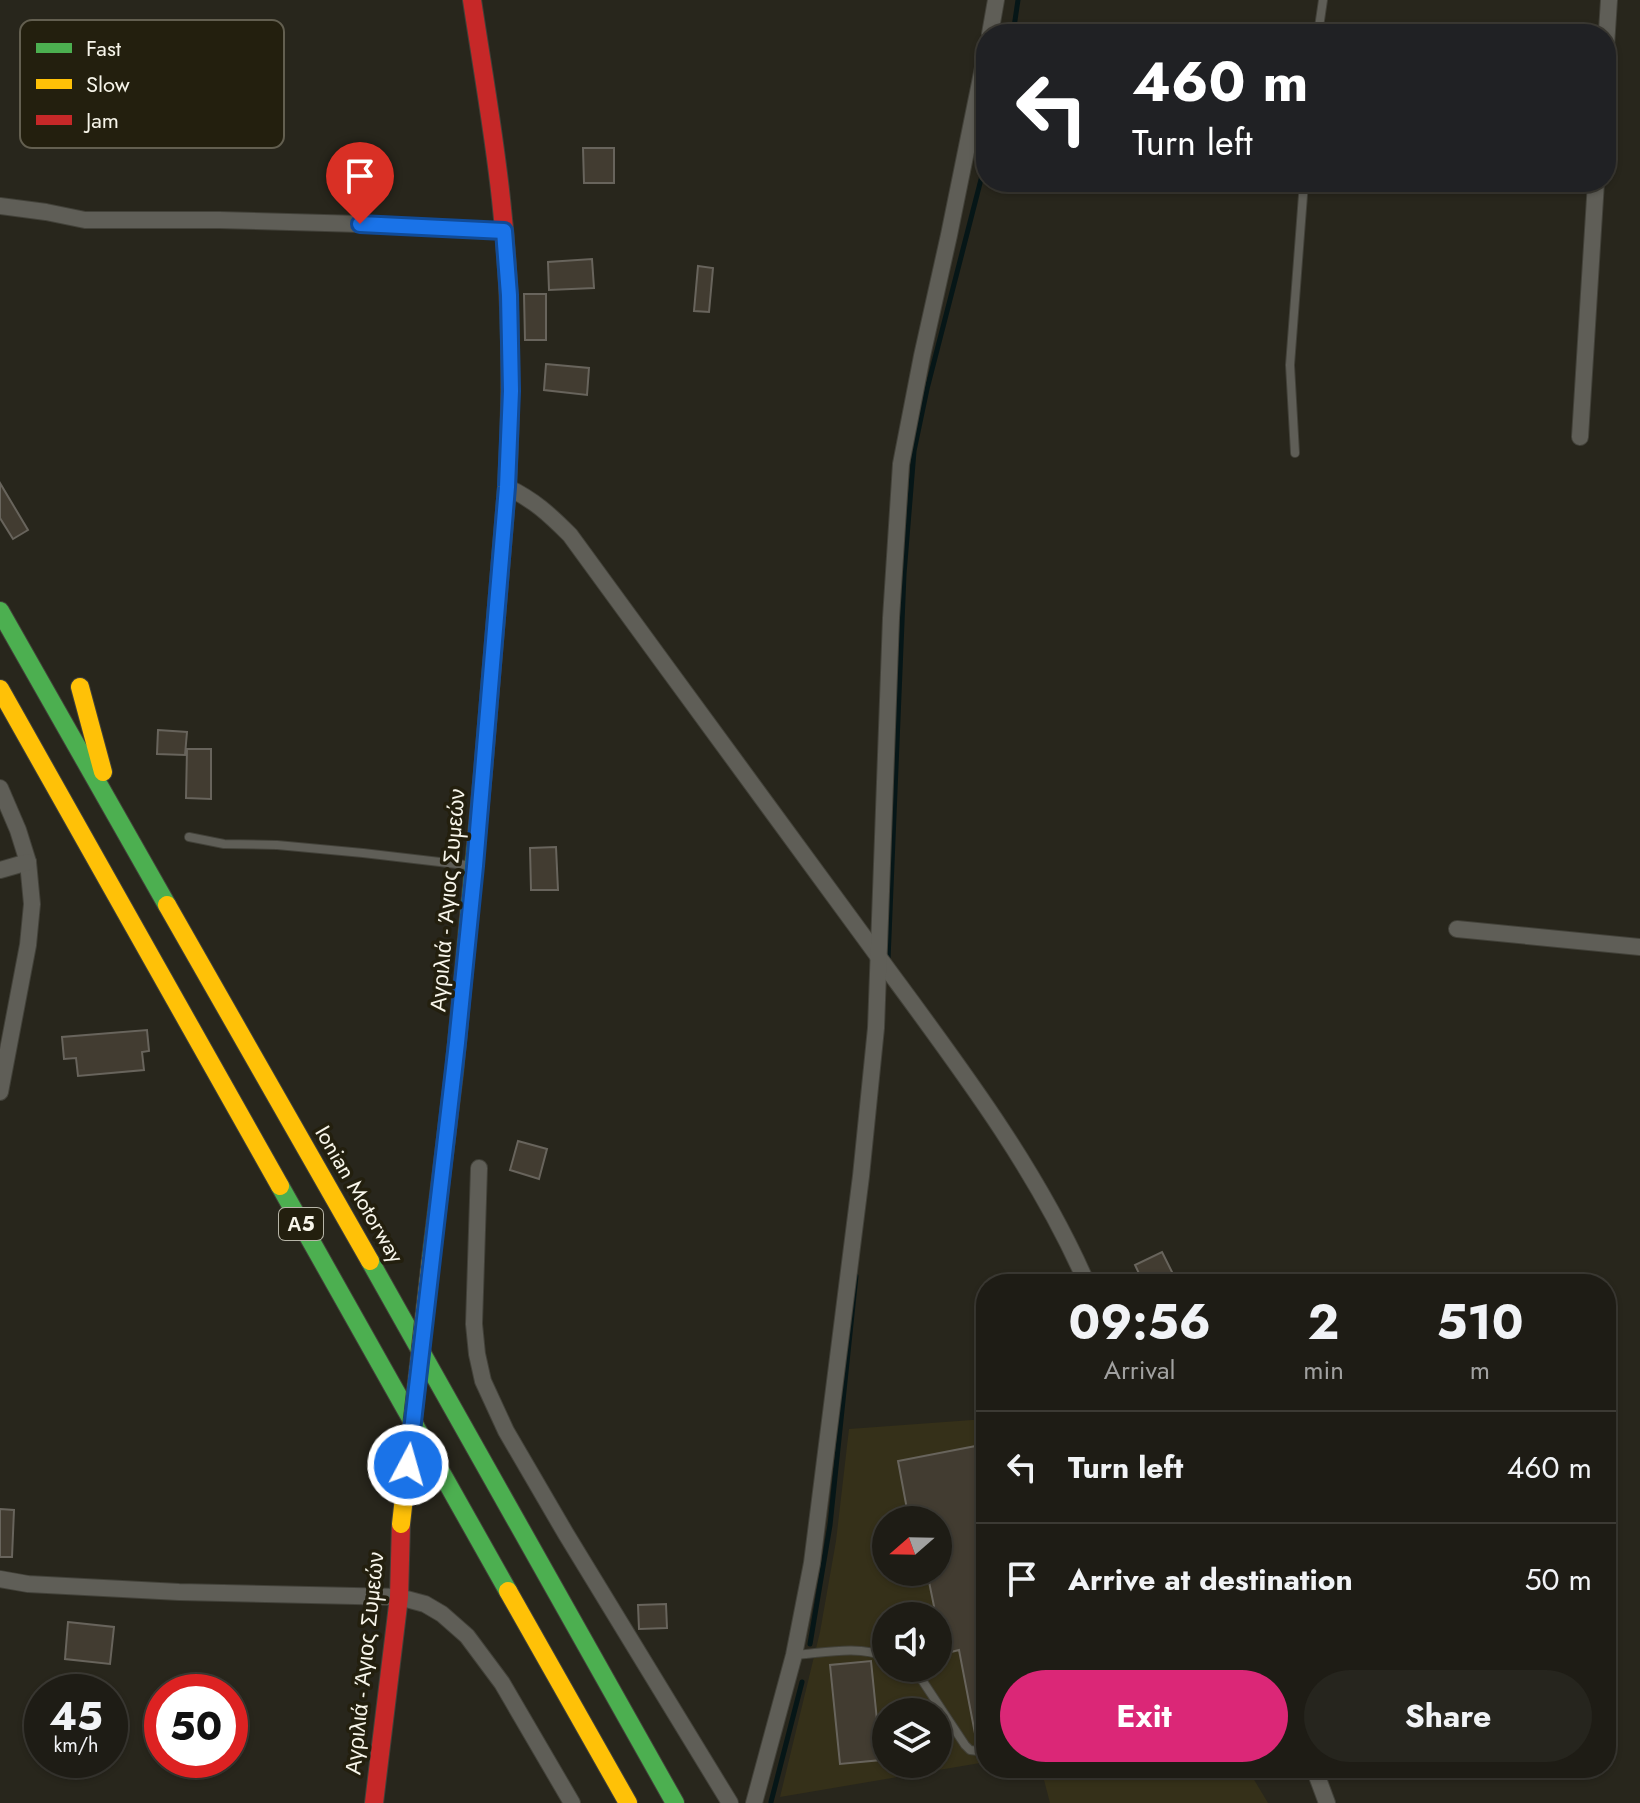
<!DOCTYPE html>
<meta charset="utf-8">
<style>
:root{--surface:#1e1c15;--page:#26251e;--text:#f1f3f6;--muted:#a1a1a0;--line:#3c3a34;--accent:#db2777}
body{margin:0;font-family:Jost,sans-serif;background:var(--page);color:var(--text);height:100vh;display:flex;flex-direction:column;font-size:30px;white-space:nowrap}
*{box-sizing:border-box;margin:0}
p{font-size:26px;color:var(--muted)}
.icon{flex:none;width:44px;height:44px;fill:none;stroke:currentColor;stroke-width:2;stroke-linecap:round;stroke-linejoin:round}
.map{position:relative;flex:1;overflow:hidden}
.drawer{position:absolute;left:976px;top:1274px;width:640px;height:504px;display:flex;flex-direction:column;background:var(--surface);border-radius:32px;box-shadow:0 2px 6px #0004,0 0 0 2px var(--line)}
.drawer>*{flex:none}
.top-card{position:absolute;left:976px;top:24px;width:640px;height:168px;border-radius:32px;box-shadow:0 2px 6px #0004,0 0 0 2px var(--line);background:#202124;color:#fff;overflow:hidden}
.needle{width:52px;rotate:250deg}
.controls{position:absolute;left:872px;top:1506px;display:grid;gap:16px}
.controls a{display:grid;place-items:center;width:80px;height:80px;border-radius:50%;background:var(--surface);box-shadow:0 2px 6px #0004,0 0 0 2px var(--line);font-size:40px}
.speed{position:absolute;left:24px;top:1674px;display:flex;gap:16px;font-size:40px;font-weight:700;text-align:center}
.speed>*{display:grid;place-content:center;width:104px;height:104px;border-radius:50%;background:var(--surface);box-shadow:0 2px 6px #0004,0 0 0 2px var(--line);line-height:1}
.speed small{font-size:20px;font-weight:400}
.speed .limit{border:12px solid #d22;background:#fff;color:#111}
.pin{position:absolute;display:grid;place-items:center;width:68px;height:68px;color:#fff;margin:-82px -34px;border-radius:50% 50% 50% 0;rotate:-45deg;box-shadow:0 0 8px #0007}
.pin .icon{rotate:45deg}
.me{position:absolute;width:88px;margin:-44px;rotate:6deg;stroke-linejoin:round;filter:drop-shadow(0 0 6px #0008)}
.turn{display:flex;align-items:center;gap:28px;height:168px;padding:0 24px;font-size:36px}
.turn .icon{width:104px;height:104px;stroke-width:2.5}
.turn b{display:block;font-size:56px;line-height:68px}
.eta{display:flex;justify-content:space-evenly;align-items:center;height:136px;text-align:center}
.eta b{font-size:48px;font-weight:700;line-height:56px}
.action{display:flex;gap:16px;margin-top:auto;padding:16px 24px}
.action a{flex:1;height:92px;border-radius:48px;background:var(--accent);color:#fff;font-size:32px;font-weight:700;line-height:92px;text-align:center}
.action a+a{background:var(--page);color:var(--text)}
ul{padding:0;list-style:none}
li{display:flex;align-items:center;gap:24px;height:112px;padding:0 24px;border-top:2px solid var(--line)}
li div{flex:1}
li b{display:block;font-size:30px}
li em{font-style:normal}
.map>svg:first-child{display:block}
.built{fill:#353019;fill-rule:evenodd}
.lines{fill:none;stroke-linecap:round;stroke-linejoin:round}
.stream{stroke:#061617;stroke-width:5}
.building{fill:#423c31;stroke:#68645c;stroke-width:2}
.lane-casing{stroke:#424139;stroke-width:10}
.street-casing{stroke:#424139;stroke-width:18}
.fast-casing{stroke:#424139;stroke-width:20}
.slow-casing{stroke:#424139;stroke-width:20}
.jam-casing{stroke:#424139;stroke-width:20}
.lane{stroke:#5f5e57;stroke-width:8}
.street{stroke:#5f5e57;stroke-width:16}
.fast{stroke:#4caf50;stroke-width:18}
.slow{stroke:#ffc107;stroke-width:18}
.jam{stroke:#c62828;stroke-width:18}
.slow-bridge-casing{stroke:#424139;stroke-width:20;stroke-linecap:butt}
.slow-bridge{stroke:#ffc107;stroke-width:18}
.route-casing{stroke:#114b97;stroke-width:20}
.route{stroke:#1a73e8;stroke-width:14}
.labels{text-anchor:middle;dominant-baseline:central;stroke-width:7;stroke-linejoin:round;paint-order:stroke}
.shield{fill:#231f0e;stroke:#b7b5a8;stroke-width:2}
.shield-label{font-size:20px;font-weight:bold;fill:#f7f5ea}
.street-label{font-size:22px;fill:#f7f5ea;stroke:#231f0e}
.key{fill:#231f0e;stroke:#635f50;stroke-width:2}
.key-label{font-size:22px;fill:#f7f5ea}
</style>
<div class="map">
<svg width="1640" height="1803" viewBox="0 0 1640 1803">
<rect width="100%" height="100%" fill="#28261c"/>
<!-- built -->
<g class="built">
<path d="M986 1419V1762L780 1797 820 1632 836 1541 849 1429ZM886 1520H938V1572H886ZM886 1616H938V1668H886ZM886 1712H938V1764H886Z"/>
<polygon points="1041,1768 1247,1768 1268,1803 1050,1803"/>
</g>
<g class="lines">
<!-- stream -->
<g class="stream">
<polyline points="1013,34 1018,0"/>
<polyline points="888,960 904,574 914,451 927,389 986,160"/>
<polyline points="810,1644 830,1525 856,1276"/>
<polyline points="771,1802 802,1682"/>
</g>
</g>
<!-- building -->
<g class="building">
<polygon points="583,148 614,148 614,183 584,183"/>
<polygon points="592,259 594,288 549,290 548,262"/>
<polygon points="698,266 713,268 709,312 694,311"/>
<polygon points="524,294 546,294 546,340 525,340"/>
<polygon points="546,364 589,368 587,395 544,390"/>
<polygon points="0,483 28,530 13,539 0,518"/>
<polygon points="158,730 187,732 185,755 157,754"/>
<polygon points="187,749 211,749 211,799 186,798"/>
<polygon points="556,847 558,890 531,890 530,848"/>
<polygon points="147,1030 149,1051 142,1052 144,1070 78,1076 76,1058 64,1059 62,1037"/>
<polygon points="518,1141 547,1149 539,1179 510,1170"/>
<polygon points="1162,1252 1178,1284 1144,1284 1135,1265"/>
<polygon points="986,1444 986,1745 977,1744 959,1650 943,1654 938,1628 938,1616 936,1616 927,1572 938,1572 938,1520 909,1520 898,1461"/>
<polygon points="0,1509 14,1510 12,1557 0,1557"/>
<polygon points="666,1604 667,1628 639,1629 638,1605"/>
<polygon points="68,1622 114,1627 110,1664 65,1659"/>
<polygon points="871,1661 881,1760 840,1764 830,1665"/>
</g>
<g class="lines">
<defs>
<g id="lane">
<polyline points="1318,34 1323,0"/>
<polyline points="1295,453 1290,365 1304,182"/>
<polyline points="189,837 224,844 277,845 363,853 474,866"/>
<path d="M795 1655C824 1653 858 1645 886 1657"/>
<polyline points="907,1668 922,1680 965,1745 970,1750 986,1752"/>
</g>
<g id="street">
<polyline points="990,34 996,0"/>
<polyline points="1606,46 1609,0"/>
<polyline points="0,206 46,212 85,220 219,220 360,224 504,231"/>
<polyline points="1580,437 1596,182"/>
<path d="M507 487C534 500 549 514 570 535 668 669 765 803 864 937 944 1047 1033 1159 1087 1284"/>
<polyline points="0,788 18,830 28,862 32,904 28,945 0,1092"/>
<polyline points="0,870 28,862"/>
<polyline points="1457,929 1640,947"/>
<polyline points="479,1168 474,1324 477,1354 483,1381 506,1431 566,1534 730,1803"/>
<polyline points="0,1579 28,1584 179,1592 399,1597 425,1604 442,1614 467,1636 502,1683 572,1803"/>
<polyline points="1314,1768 1327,1803"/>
<polyline points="754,1803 794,1655 812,1563 861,1176 876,1028 891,618 901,464 922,356 949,235 986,53"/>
</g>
<g id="fast">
<polyline points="0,611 167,905"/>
<polyline points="280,1186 508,1591"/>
<polyline points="431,1259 454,1073 483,772"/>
<polyline points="370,1261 675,1803"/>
</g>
<g id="slow">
<polyline points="80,687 103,772"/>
<polyline points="0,689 280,1186"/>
<polyline points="483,772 507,487 509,443"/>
<polyline points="167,905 370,1261"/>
<polyline points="508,1591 628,1803"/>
</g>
<g id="jam">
<path d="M472 0C482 66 494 133 501 199 510 280 512 362 509 443"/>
<polyline points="374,1803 399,1597 401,1524"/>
</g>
</defs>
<!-- lane casing -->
<use href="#lane" class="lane-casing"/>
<!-- street casing -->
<use href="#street" class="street-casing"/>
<!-- fast casing -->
<use href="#fast" class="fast-casing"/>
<!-- slow casing -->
<use href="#slow" class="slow-casing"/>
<!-- jam casing -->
<use href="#jam" class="jam-casing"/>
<!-- lane -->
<use href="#lane" class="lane"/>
<!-- street -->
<use href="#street" class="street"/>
<!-- fast -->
<use href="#fast" class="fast"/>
<!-- slow -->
<use href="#slow" class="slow"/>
<!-- jam -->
<use href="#jam" class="jam"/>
<defs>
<polyline id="slow-bridge" points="401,1524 431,1259"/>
</defs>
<!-- slow-bridge casing -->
<use href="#slow-bridge" class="slow-bridge-casing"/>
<!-- slow-bridge -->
<use href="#slow-bridge" class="slow-bridge"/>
</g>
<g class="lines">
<defs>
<polyline id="route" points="360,224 504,231 509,295 511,391 507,487 475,866 457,1043 408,1465"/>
</defs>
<!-- route casing -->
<use href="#route" class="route-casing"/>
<!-- route -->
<use href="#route" class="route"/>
</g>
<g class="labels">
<!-- shield labels -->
<rect class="shield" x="279" y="1208" width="44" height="32" rx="6"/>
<g class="shield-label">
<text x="301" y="1224">Α5</text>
</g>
<!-- street labels -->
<g class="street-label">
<text transform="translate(447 900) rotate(-85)">Αγριλιά - Άγιος Συμεών</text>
<text transform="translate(360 1194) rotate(60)">Ionian Motorway</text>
<text transform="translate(364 1663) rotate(-84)">Αγριλιά - Άγιος Συμεών</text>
</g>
</g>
<!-- legend -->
<rect x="20" y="20" width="264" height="128" rx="12" class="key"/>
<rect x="36" y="43" width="36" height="10" fill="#4caf50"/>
<rect x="36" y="79" width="36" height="10" fill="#ffc107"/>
<rect x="36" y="115" width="36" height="10" fill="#c62828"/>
<g class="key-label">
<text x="86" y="56">Fast</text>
<text x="86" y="92">Slow</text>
<text x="86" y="128">Jam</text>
</g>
</svg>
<div class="controls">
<a><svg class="needle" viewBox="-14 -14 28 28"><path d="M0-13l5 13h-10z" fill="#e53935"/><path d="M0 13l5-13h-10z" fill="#a1a1a0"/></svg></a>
<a><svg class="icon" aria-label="sound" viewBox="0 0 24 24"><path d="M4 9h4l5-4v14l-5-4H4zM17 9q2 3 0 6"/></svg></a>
<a><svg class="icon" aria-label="layers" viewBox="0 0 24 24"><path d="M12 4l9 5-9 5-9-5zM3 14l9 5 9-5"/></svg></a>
</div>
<div class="speed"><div>45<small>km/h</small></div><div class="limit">50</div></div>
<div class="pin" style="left:360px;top:224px;background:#d93025"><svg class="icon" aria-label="arrive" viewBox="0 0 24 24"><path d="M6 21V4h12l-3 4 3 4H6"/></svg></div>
<svg class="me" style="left:408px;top:1465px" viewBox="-20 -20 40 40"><circle r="17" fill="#1a73e8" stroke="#fff" stroke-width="3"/><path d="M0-11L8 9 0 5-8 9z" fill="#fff"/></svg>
<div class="top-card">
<div class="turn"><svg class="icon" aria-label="left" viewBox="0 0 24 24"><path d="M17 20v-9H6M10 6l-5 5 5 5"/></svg><div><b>460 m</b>Turn left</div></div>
</div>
<section class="drawer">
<div class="eta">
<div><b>09:56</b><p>Arrival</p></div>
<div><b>2</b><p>min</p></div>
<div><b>510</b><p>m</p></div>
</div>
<ul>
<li><svg class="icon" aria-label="left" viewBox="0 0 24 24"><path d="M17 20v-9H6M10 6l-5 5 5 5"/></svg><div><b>Turn left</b></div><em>460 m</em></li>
<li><svg class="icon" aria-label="arrive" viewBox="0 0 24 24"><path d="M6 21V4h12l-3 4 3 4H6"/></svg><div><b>Arrive at destination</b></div><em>50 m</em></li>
</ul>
<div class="action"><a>Exit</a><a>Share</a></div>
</section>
</div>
